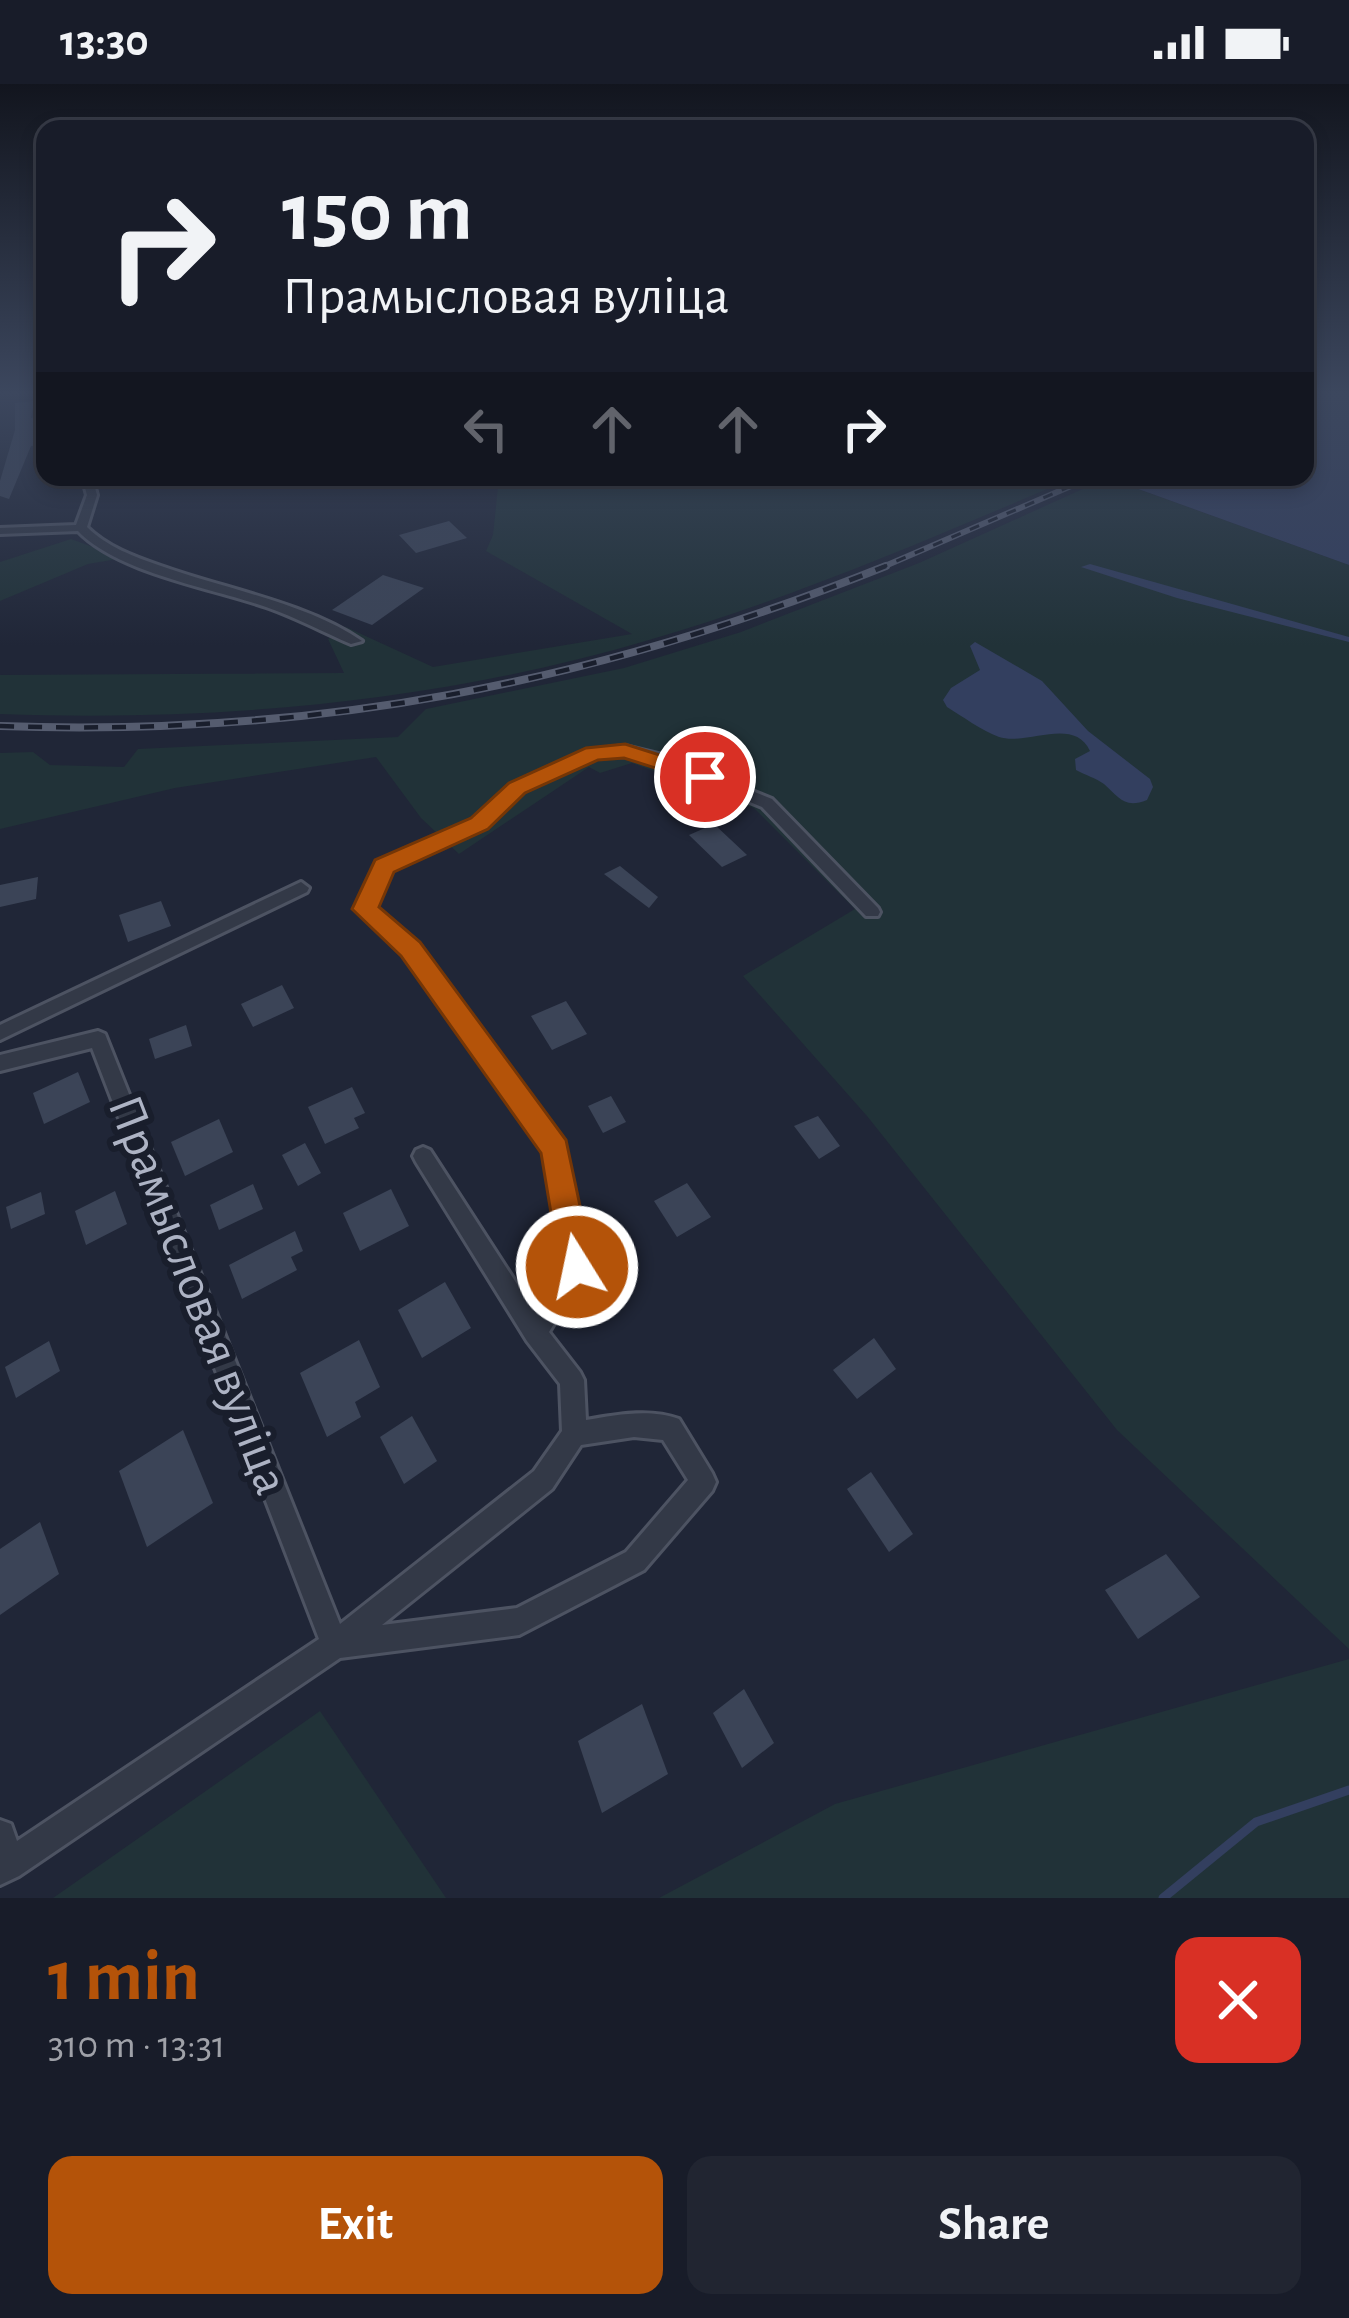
<!DOCTYPE html>
<meta charset="utf-8">
<style>
:root{--surface:#181c29;--page:#212531;--text:#f1f3f6;--muted:#9fa1a8;--line:#363a46;--accent:#b45309}
body{margin:0;font-family:"Alegreya Sans",sans-serif;background:var(--page);color:var(--text);height:100vh;display:flex;flex-direction:column;font-size:45px;white-space:nowrap}
*{box-sizing:border-box;margin:0}
p{font-size:39px;color:var(--muted)}
.icon{flex:none;width:66px;height:66px;fill:none;stroke:currentColor;stroke-width:2;stroke-linecap:round;stroke-linejoin:round}
.map{position:relative;height:1814px;overflow:hidden}
.sheet{display:flex;flex-direction:column;background:var(--surface);flex:1}
.sheet>*{flex:none}
.hud{position:absolute;left:36px;top:36px;width:1278px;height:366px;border-radius:24px;box-shadow:0 6px 18px #0003,0 0 0 3px var(--line);background:#181c29;color:var(--text);overflow:hidden}
.pin{position:absolute;display:grid;place-items:center;width:102px;height:102px;color:#fff;margin:-51px;border:6px solid #fff;border-radius:50%;box-shadow:0 3px 12px #0007}
.me{position:absolute;width:132px;margin:-66px;rotate:350deg;stroke-linejoin:round;filter:drop-shadow(0 0 9px #0008)}
.turn{display:flex;align-items:center;gap:42px;height:252px;padding:0 48px;font-size:54px}
.turn .icon{width:156px;height:156px;stroke-width:2.5}
.turn b{display:block;font-size:84px;line-height:102px}
.lanes{display:flex;align-items:center;height:114px;padding:0 48px;background:#0003;justify-content:center;gap:60px;direction:ltr}
.lanes .off{opacity:.35}
.round{display:grid;place-items:center;flex:none;width:126px;height:126px;border-radius:24px;background:var(--page)}
.head{display:flex;align-items:center;justify-content:space-between;height:204px;padding:0 48px}
h1{font-size:72px;font-weight:700;line-height:90px;color:var(--accent)}
.button{display:flex;gap:24px;margin-top:auto;padding:24px 48px}
.button a{flex:1;height:138px;border-radius:24px;background:var(--accent);color:#fff;font-size:48px;font-weight:700;line-height:138px;text-align:center}
.button a+a{background:var(--page);color:var(--text)}
.status{display:flex;justify-content:space-between;align-items:center;height:84px;padding:0 60px;background:var(--surface);direction:ltr}
.status svg{height:33px;fill:currentColor}
.map>svg:first-child{display:block}
.green{fill:#213238}
.water{fill:#333f5f}
.lines{fill:none;stroke-linecap:round;stroke-linejoin:round}
.stream{stroke:#333f5f;stroke-width:9}
.building{fill:#3b4457}
.street-casing{stroke:#4d5362;stroke-width:6}
.street{fill:#333947;fill-rule:evenodd}
.rail-far1-casing{stroke:#555c6f;stroke-width:6}
.rail-casing{stroke:#555c6f;stroke-width:8}
.rail-far1{stroke:#191e2c;stroke-width:3;stroke-dasharray:10;stroke-linecap:butt}
.rail{stroke:#191e2c;stroke-width:4.5;stroke-dasharray:14;stroke-linecap:butt}
.route{fill:#b45309;stroke:#753606;stroke-width:3}
.labels{text-anchor:middle;dominant-baseline:central;stroke-width:12;stroke-linejoin:round;paint-order:stroke}
.near-street-label{font-size:51px;fill:#adb3c4;stroke:#191e2c}
</style>
<div class="status"><b>13:30</b><svg viewBox="0 0 49 12"><path d="M0 12V9h3v3zM5 12V6h3v6zM10 12V3h3v9zM15 12V0h3v12zM26 1h20v11H26zM47 4h2v5h-2z"/></svg></div>
<div class="map">
<svg width="1349" height="1814" viewBox="0 0 1349 1814">
<rect width="100%" height="100%" fill="#202637"/>
<!-- green -->
<g class="green">
<path d="M499 393H1075C935 453 796 513 649 556 440 618 217 638 0 630V591L344 589 328 555 346 543 433 583 632 550 486 467 493 451Z"/>
<polygon points="1107,394 1349,481 1349,1565 1117,1346 867,1032 743,892 855,825 754,724 632,679 600,689 589,683 459,770 421,734 376,673 175,704 0,745 0,669 33,668 50,681 124,683 138,665 398,653 426,625 624,584 741,548 919,479"/>
<polygon points="71,455 123,474 88,480 0,517 0,478"/>
<polygon points="1349,1575 1349,1814 659,1814 835,1720"/>
<polygon points="320,1627 446,1814 53,1814"/>
</g>
<!-- water -->
<g class="water">
<polygon points="1305,308 1349,308 1349,481 1105,393 1305,393"/>
<polygon points="1090,480 1349,553 1349,558 1177,514 1081,483"/>
<path d="M975 558 1042 597 1088 647 1150 695 1153 703 1147 716C1124 725 1119 713 1104 700 1096 694 1085 691 1076 686L1075 675 1090 667C1074 632 1027 662 999 653 982 647 962 632 947 623L943 616 951 604 980 586 970 562Z"/>
</g>
<g class="lines">
<!-- stream -->
<polyline class="stream" points="1163,1814 1256,1738 1349,1706"/>
</g>
<!-- building -->
<g class="building">
<polygon points="34,317 31,334 45,332 45,360 31,362 9,415 0,412 0,397 15,346 15,319"/>
<polygon points="449,437 467,454 416,469 399,451"/>
<polygon points="383,491 424,504 372,541 332,526"/>
<polygon points="714,740 747,771 722,783 689,751"/>
<polygon points="620,782 658,813 649,824 604,790"/>
<polygon points="38,793 36,815 0,823 0,801"/>
<polygon points="161,817 171,842 128,858 119,831"/>
<polygon points="282,901 294,924 253,943 241,920"/>
<polygon points="566,917 587,950 552,966 531,932"/>
<polygon points="186,941 192,962 155,975 149,955"/>
<polygon points="78,988 90,1018 44,1040 33,1009"/>
<polygon points="352,1003 365,1029 354,1034 359,1044 325,1060 308,1023"/>
<polygon points="611,1012 626,1038 603,1049 588,1022"/>
<polygon points="818,1032 840,1062 819,1075 794,1042"/>
<polygon points="219,1035 233,1068 185,1092 171,1058"/>
<polygon points="305,1059 321,1089 298,1102 282,1071"/>
<polygon points="687,1099 711,1133 677,1153 654,1117"/>
<polygon points="253,1100 263,1125 219,1146 210,1121"/>
<polygon points="391,1105 409,1142 360,1167 343,1129"/>
<polygon points="115,1107 127,1140 86,1161 75,1127"/>
<polygon points="41,1108 45,1130 11,1145 6,1123"/>
<polygon points="295,1147 303,1167 291,1173 297,1186 242,1215 229,1181"/>
<polygon points="445,1198 471,1244 422,1274 398,1226"/>
<polygon points="874,1254 896,1285 857,1315 833,1286"/>
<polygon points="359,1256 380,1303 355,1318 361,1333 327,1353 300,1289"/>
<polygon points="49,1257 60,1287 16,1314 5,1283"/>
<polygon points="412,1332 437,1377 404,1400 380,1353"/>
<polygon points="183,1346 213,1419 147,1463 119,1387"/>
<polygon points="871,1388 913,1450 889,1468 847,1405"/>
<polygon points="40,1438 59,1490 0,1531 0,1465"/>
<polygon points="1166,1470 1200,1513 1138,1555 1105,1506"/>
<polygon points="744,1605 774,1659 742,1684 713,1629"/>
<polygon points="642,1620 668,1690 602,1729 578,1657"/>
</g>
<g class="lines">
<defs>
<g id="street">
<path d="M82 393H92L97 411 87 443C107 463 135 473 161 482 225 505 307 519 362 557L351 560C323 548 295 533 266 523 212 504 118 489 78 447L0 450V444L76 441 87 411Z"/>
<path d="M625 662 662 671 772 715 878 824 880 828 878 832H866L762 723 653 678 625 672 597 673 521 707 484 743 391 786 374 823 416 860 563 1059 588 1183 549 1248 580 1288 584 1296 586 1336C616 1331 649 1324 679 1335L712 1389 716 1398 712 1407 644 1486 519 1551 340 1574 19 1792 0 1801V1736L11 1740 17 1757 319 1555 92 964 0 987V971L98 947 105 950 340 1540 534 1387 562 1347 560 1300 527 1257 416 1078 413 1072 416 1066 423 1063 430 1066 535 1228 566 1181 546 1068 404 870 357 825 378 778 474 735 511 701 589 666ZM634 1353 663 1356 688 1396 626 1468 517 1524 382 1541 552 1405 581 1361Z"/>
<polygon points="301,798 309,804 307,808 0,956 0,941"/>
</g>
</defs>
<!-- street casing -->
<use href="#street" class="street-casing"/>
<!-- street -->
<use href="#street" class="street"/>
<defs>
<polyline id="rail-far1" points="878,485 1092,393"/>
<path id="rail" d="M0 642C318 653 591 600 886 482"/>
</defs>
<!-- rail-far1 casing -->
<use href="#rail-far1" class="rail-far1-casing"/>
<!-- rail casing -->
<use href="#rail" class="rail-casing"/>
<!-- rail-far1 -->
<use href="#rail-far1" class="rail-far1"/>
<!-- rail -->
<use href="#rail" class="rail"/>
</g>
<!-- sky -->
<linearGradient id="sky" x2="0" y2="1"><stop stop-color="#12151e"/><stop offset="0.55" stop-color="#3c475e"/><stop offset="1" stop-color="#3c475e" stop-opacity="0"/></linearGradient>
<rect width="1349" height="562" fill="url(#sky)"/>
<!-- route -->
<polygon class="route" points="625,660 713,688 717,693 705,700 624,674 598,676 525,709 488,745 394,788 379,823 420,858 566,1056 593,1183 588,1194 577,1199 565,1194 560,1183 541,1069 401,872 352,825 375,776 471,734 509,699 586,664"/>
<g class="labels">
<!-- near-street labels -->
<g class="near-street-label">
<text transform="translate(198 1211) rotate(69)">Прамысловая вуліца</text>
</g>
</g>
</svg>
<div class="pin" style="left:705px;top:693px;background:#d93025"><svg class="icon" aria-label="arrive" viewBox="0 0 24 24"><path d="M6 21V4h12l-3 4 3 4H6"/></svg></div>
<svg class="me" style="left:577px;top:1183px" viewBox="-20 -20 40 40"><circle r="17" fill="#b45309" stroke="#fff" stroke-width="3"/><path d="M0-11L8 9 0 5-8 9z" fill="#fff"/></svg>
<div class="hud">
<div class="turn"><svg class="icon" aria-label="right" viewBox="0 0 24 24"><path d="M7 20v-9h11M14 6l5 5-5 5"/></svg><div><b>150 m</b>Прамысловая вуліца</div></div>
<div class="lanes"><svg class="icon off" aria-label="left" viewBox="0 0 24 24"><path d="M17 20v-9H6M10 6l-5 5 5 5"/></svg><svg class="icon off" aria-label="ahead" viewBox="0 0 24 24"><path d="M12 20V5M6 11l6-6 6 6"/></svg><svg class="icon off" aria-label="ahead" viewBox="0 0 24 24"><path d="M12 20V5M6 11l6-6 6 6"/></svg><svg class="icon" aria-label="right" viewBox="0 0 24 24"><path d="M7 20v-9h11M14 6l5 5-5 5"/></svg></div>
</div>
</div>
<section class="sheet">
<div class="head"><div><h1>1 min</h1><p>310 m · 13:31</p></div><a class="round" style="background:#d93025;color:#fff"><svg class="icon" aria-label="close" viewBox="0 0 24 24"><path d="M6 6l12 12M18 6L6 18"/></svg></a></div>
<div class="button"><a>Exit</a><a>Share</a></div>
</section>
